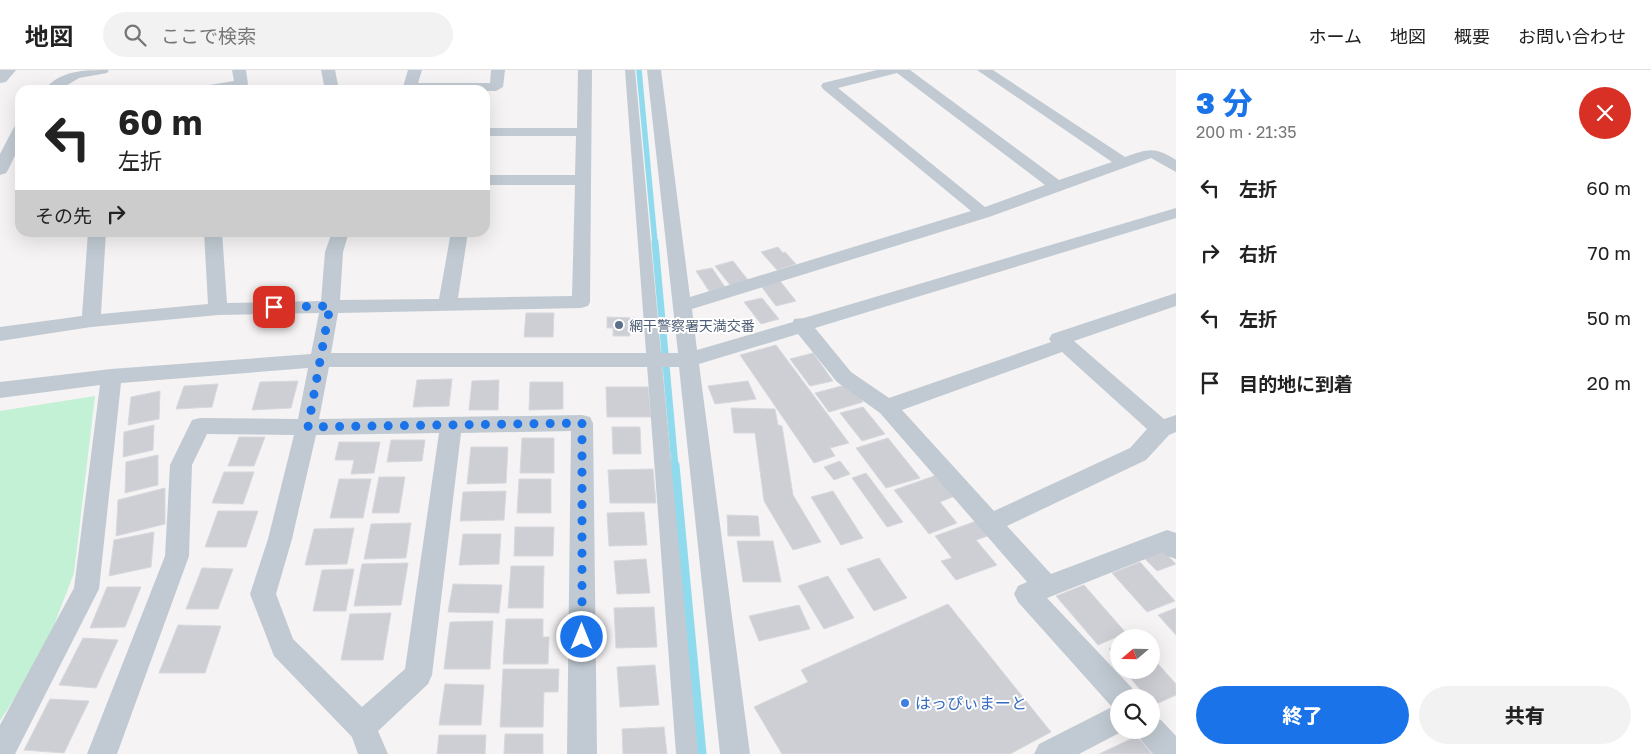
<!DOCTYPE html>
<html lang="ja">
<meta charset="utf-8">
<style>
:root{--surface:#fff;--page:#f2f2f2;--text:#222;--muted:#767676;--line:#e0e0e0;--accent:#1a73e8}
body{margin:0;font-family:"Golos Text","Noto Sans JP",sans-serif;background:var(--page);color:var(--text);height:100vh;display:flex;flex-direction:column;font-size:19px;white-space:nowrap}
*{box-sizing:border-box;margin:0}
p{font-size:16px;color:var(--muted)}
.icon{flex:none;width:28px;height:28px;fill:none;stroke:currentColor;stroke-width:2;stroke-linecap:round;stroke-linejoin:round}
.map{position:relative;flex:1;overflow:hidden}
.panel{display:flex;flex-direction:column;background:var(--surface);width:475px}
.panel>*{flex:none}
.hud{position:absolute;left:15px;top:15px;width:475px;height:152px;border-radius:15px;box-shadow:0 5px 20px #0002;background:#fff;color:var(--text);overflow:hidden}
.needle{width:32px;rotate:250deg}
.fabs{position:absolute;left:1110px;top:559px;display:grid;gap:10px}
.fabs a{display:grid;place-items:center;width:50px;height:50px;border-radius:50%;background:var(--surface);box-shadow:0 5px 20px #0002;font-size:25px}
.pin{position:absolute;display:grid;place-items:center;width:42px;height:42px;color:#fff;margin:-21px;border-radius:10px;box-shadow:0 2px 8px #0006}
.me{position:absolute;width:55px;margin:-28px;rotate:0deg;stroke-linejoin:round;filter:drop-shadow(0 0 4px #0008)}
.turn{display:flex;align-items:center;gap:18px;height:105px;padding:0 20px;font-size:22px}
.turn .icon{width:65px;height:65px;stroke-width:2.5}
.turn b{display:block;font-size:35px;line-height:42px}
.then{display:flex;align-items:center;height:48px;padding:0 20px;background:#0003;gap:10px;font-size:19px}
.round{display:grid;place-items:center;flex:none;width:52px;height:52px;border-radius:26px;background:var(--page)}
.headline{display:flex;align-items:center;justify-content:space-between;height:85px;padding:0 20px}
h1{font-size:30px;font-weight:800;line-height:38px;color:var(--accent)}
.cta{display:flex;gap:10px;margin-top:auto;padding:10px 20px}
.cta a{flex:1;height:58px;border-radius:30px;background:var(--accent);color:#fff;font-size:20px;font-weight:800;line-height:58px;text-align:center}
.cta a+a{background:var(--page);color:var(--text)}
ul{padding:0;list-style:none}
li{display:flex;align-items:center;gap:15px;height:65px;padding:0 20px}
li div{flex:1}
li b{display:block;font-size:19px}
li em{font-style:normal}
header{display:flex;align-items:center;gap:30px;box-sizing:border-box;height:70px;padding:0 25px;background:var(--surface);border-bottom:1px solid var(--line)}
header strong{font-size:24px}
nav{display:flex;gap:28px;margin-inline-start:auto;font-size:18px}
.search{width:350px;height:45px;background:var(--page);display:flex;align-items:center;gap:12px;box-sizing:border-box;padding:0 18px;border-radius:28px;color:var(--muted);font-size:19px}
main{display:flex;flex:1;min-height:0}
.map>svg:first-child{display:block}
.green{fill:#c3f1d5}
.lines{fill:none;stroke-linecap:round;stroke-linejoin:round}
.stream-far2{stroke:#90daee;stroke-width:5.5}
.stream-far1{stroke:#90daee;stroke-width:7}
.stream{stroke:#90daee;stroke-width:9}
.building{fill:#cdcfd5;stroke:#d7d9de}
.pedestrian{fill:#c1cad2;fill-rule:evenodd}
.minor{fill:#c1cad2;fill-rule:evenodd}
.tertiary{fill:#c1cad2;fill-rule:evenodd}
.route{stroke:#1a73e8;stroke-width:9;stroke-dasharray:0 16.2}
.service-dot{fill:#5c6f8a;stroke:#fff;stroke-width:2}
.shop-dot{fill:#3f7fe0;stroke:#fff;stroke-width:2}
.labels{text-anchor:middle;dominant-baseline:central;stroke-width:4;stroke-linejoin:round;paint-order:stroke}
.service-label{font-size:14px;fill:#4e5e75;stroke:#fff;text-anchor:start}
.near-shop-label{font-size:16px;fill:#366cbe;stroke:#fff;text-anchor:start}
</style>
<header>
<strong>地図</strong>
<div class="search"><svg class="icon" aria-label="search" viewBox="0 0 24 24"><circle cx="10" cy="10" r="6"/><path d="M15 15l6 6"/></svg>ここで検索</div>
<nav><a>ホーム</a><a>地図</a><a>概要</a><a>お問い合わせ</a></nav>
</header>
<main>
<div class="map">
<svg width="1176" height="684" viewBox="0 0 1176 684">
<rect width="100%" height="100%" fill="#f5f3f3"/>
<!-- green -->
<polygon class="green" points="95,326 74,503 44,581 0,651 0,341"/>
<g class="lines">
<!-- stream-far2 -->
<polyline class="stream-far2" points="639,0 655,173"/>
<!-- stream-far1 -->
<polyline class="stream-far1" points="655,172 675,396"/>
<!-- stream -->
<polyline class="stream" points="675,395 702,684"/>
</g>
<!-- building -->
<g class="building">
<polygon points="778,177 783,183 785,182 796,194 777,200 761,182"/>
<polygon points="733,191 748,210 730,215 715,196"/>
<polygon points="712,198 725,217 709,221 696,201"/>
<polygon points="780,211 796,231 776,236 761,216"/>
<polygon points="762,228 779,249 761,254 744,232"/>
<polygon points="526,243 554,243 553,267 524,267"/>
<polygon points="607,247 635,248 635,259 629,259 630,266 613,266 613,258 607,258"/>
<polygon points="776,275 849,373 830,378 835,386 814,393 740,285"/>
<polygon points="813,283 833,311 810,316 790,289"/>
<polygon points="452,309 449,336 413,337 417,310"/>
<polygon points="499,310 498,340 469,340 472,311"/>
<polygon points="298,311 291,338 252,340 260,312"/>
<polygon points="748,311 756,329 715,334 708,316"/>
<polygon points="530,312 563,312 563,339 529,340"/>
<polygon points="218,314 212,337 176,339 184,316"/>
<polygon points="849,314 863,332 829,342 815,323"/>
<polygon points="606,317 648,317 651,347 607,347"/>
<polygon points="160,321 159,349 128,355 131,327"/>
<polygon points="863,337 885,364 862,371 840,343"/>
<polygon points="731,338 775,339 778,355 782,356 793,425 821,472 793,480 764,431 755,363 734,363"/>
<polygon points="154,355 153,380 123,387 124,362"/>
<polygon points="612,357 640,357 641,384 613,384"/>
<polygon points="239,367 265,367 254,396 228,396"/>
<polygon points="522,368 554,368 554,403 520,403"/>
<polygon points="888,368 920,408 886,418 856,378"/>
<polygon points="391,370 425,370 422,391 387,392"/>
<polygon points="339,372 380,372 374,403 351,404 354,390 335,390"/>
<polygon points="471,377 508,377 506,413 467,414"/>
<polygon points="158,385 158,415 125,423 126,392"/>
<polygon points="840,391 850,404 834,410 824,397"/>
<polygon points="653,399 656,433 610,433 608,400"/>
<polygon points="224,402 254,402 243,434 212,433"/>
<polygon points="866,403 903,452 887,457 852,408"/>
<polygon points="937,405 955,426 940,432 957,453 929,464 894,420"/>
<polygon points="379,407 405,407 399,443 372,443"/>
<polygon points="339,409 371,409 363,448 330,448"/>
<polygon points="519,409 551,409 551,443 517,443"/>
<polygon points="165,418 165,454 116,466 118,430"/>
<polygon points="506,421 504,450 460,451 463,422"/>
<polygon points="833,421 863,468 841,475 811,427"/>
<polygon points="218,441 258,441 246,477 205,477"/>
<polygon points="644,442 647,475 609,476 607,443"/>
<polygon points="727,445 758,446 760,466 728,466"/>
<polygon points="979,450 991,465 976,470 997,495 956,510 941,491 952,488 935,466"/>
<polygon points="411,453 406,488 364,489 371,454"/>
<polygon points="515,457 554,457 553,486 514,486"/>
<polygon points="354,458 347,494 305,495 314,459"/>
<polygon points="154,462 151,497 109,506 114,470"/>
<polygon points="463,464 501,464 499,494 459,495"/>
<polygon points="737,471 773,471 781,512 743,512"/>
<polygon points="1162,480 1176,494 1157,501 1143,487"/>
<polygon points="879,488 907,528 874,541 847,499"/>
<polygon points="646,489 650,523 617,524 614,491"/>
<polygon points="1140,492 1175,531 1147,542 1112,503"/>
<polygon points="408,493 401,535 354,536 362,494"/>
<polygon points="511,496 544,496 543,538 508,538"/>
<polygon points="202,498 233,499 218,539 186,539"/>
<polygon points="354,499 346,541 313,541 322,500"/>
<polygon points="828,506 854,548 824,559 798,516"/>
<polygon points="453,514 502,515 499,543 448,542"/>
<polygon points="1084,515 1126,563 1098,575 1056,526"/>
<polygon points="107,517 141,517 125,557 90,558"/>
<polygon points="948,534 1051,662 1010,684 782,684 754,637 808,612 801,600"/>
<polygon points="799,535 810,559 759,571 749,546"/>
<polygon points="654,537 657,577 616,578 614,538"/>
<polygon points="1176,538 1176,565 1158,545"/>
<polygon points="391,543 383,590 341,590 350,544"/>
<polygon points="506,549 543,549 543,567 549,567 548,594 503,594"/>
<polygon points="493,551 490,599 444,599 450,552"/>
<polygon points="178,555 221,556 205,603 159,603"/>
<polygon points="83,568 118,570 96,618 59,615"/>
<polygon points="1119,574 1119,590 1109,579"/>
<polygon points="1151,586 1176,614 1176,625 1154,635 1151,632 1151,628 1147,628 1124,600 1151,600"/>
<polygon points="655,595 659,635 620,637 617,597"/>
<polygon points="503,599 559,599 558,622 544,622 543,657 500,657"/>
<polygon points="445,614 484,615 481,655 439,655"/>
<polygon points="50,629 89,631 64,683 24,680"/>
<polygon points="664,657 667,684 623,684 622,659"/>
<polygon points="505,664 543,664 543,684 504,684"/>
<polygon points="439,665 486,665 485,684 437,684"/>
<polygon points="1137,666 1152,684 1099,684"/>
</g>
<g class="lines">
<!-- pedestrian -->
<polygon class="pedestrian" points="625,0 635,0 698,684 676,684"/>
<!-- minor -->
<g class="minor">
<path d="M109 0 107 3 79 8 59 20H44C60 0 85 0 109 0Z"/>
<polygon points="232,0 246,0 248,14 246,17 229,20 196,20 203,16 234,11"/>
<polygon points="321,0 335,0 339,20 325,20"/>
<polygon points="408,0 422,0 418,13 490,13 491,0 505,0 503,17 496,21 405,20 403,17"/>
<path d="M578 0H592L590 232 588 236 581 238 338 243 331 283H678L647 0H661L690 227 971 141 823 19 821 16 823 13 877 0H910L1059 110 1112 92 977 0H993L1125 87C1148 79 1154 76 1176 90V102L1151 88 989 147 692 239 697 280 793 252 794 249 804 248 1176 138V148L815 258 851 302 889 328 1051 272 1049 269 1052 264 1176 223V236L1074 271 1164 349 1176 345V362L1169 365 1146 390 1007 456 1051 504 1167 460 1176 463V489L1167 486 1163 482 1047 528 1132 618 1136 628H1119V660H1125L1079 684H1034L1039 674 1112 637 1018 532 1014 524 1018 516 1027 512 880 343 837 312 798 264 699 294 750 684H720L679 297H329L319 349 582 345 590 347 593 353 597 684H567L571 361 461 363 432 605 428 614 378 661 388 684H358L352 667 274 586 250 524 268 469 294 365 207 364 192 395 189 486 117 684H87L165 486 170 395 192 350 200 348 298 349 308 298 121 313 99 519 15 684H0V655L74 518 100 315 0 328V312L111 299 311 284 319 243 218 245 91 257 0 271V257L82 246 88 162H106L101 244 208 234 204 162H222L227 233 321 231 325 182 332 162H349L343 182 340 230 439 229 451 162H468L458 228 572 226 575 115H485V105H575L576 66H485V58H577ZM897 3 1045 115 985 137 838 18ZM1062 282 1147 359 1130 378 994 441 902 340ZM439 363 405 599 362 637 293 569 276 524 292 469 316 365Z"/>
<polygon points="20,55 20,75 8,100 6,103 0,105 0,84 13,59 15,56"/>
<polygon points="1151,646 1161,650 1176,666 1176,684 1153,684 1141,670 1137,660 1151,660"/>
</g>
<!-- tertiary -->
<polygon class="tertiary" points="0,0 16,0 6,12 0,13"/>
</g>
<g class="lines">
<!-- route -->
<polyline class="route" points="274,237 330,236 308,357 582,353 582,567"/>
</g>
<!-- markers -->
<circle class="service-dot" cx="619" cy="255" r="5"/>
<circle class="shop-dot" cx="905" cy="633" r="5"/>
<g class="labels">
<!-- service labels -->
<g class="service-label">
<text x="629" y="255">網干警察署天満交番</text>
</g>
<!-- near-shop labels -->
<g class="near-shop-label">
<text x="915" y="633">はっぴぃまーと</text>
</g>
</g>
</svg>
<div class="fabs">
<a><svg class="needle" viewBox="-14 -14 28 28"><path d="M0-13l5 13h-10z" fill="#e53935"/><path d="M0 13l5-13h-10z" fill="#767676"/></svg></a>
<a><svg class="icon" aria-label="search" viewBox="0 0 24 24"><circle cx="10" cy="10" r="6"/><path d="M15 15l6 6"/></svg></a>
</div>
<div class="pin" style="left:274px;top:237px;background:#d93025"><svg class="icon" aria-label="arrive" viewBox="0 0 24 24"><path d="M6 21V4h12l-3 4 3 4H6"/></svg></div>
<svg class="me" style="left:582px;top:567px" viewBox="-20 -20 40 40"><circle r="17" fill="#1a73e8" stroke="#fff" stroke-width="3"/><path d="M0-11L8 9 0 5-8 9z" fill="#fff"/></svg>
<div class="hud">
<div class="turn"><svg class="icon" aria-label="left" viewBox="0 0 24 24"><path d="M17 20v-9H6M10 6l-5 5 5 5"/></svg><div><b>60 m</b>左折</div></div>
<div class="then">その先<svg class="icon" aria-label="right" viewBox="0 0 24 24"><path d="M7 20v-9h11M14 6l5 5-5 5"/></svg></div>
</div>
</div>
<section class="panel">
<div class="headline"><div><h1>3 分</h1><p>200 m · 21:35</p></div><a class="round" style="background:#d93025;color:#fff"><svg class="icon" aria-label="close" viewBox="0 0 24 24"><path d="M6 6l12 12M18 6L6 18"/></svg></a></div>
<ul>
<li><svg class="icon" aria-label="left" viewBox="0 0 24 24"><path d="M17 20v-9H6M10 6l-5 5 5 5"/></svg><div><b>左折</b></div><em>60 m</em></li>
<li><svg class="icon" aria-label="right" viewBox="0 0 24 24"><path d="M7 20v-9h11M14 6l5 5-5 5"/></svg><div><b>右折</b></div><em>70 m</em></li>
<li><svg class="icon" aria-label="left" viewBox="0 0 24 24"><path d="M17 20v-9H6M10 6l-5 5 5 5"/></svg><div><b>左折</b></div><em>50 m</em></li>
<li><svg class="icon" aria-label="arrive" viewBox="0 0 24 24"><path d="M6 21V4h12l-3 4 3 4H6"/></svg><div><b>目的地に到着</b></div><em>20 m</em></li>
</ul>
<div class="cta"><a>終了</a><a>共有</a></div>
</section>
</main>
